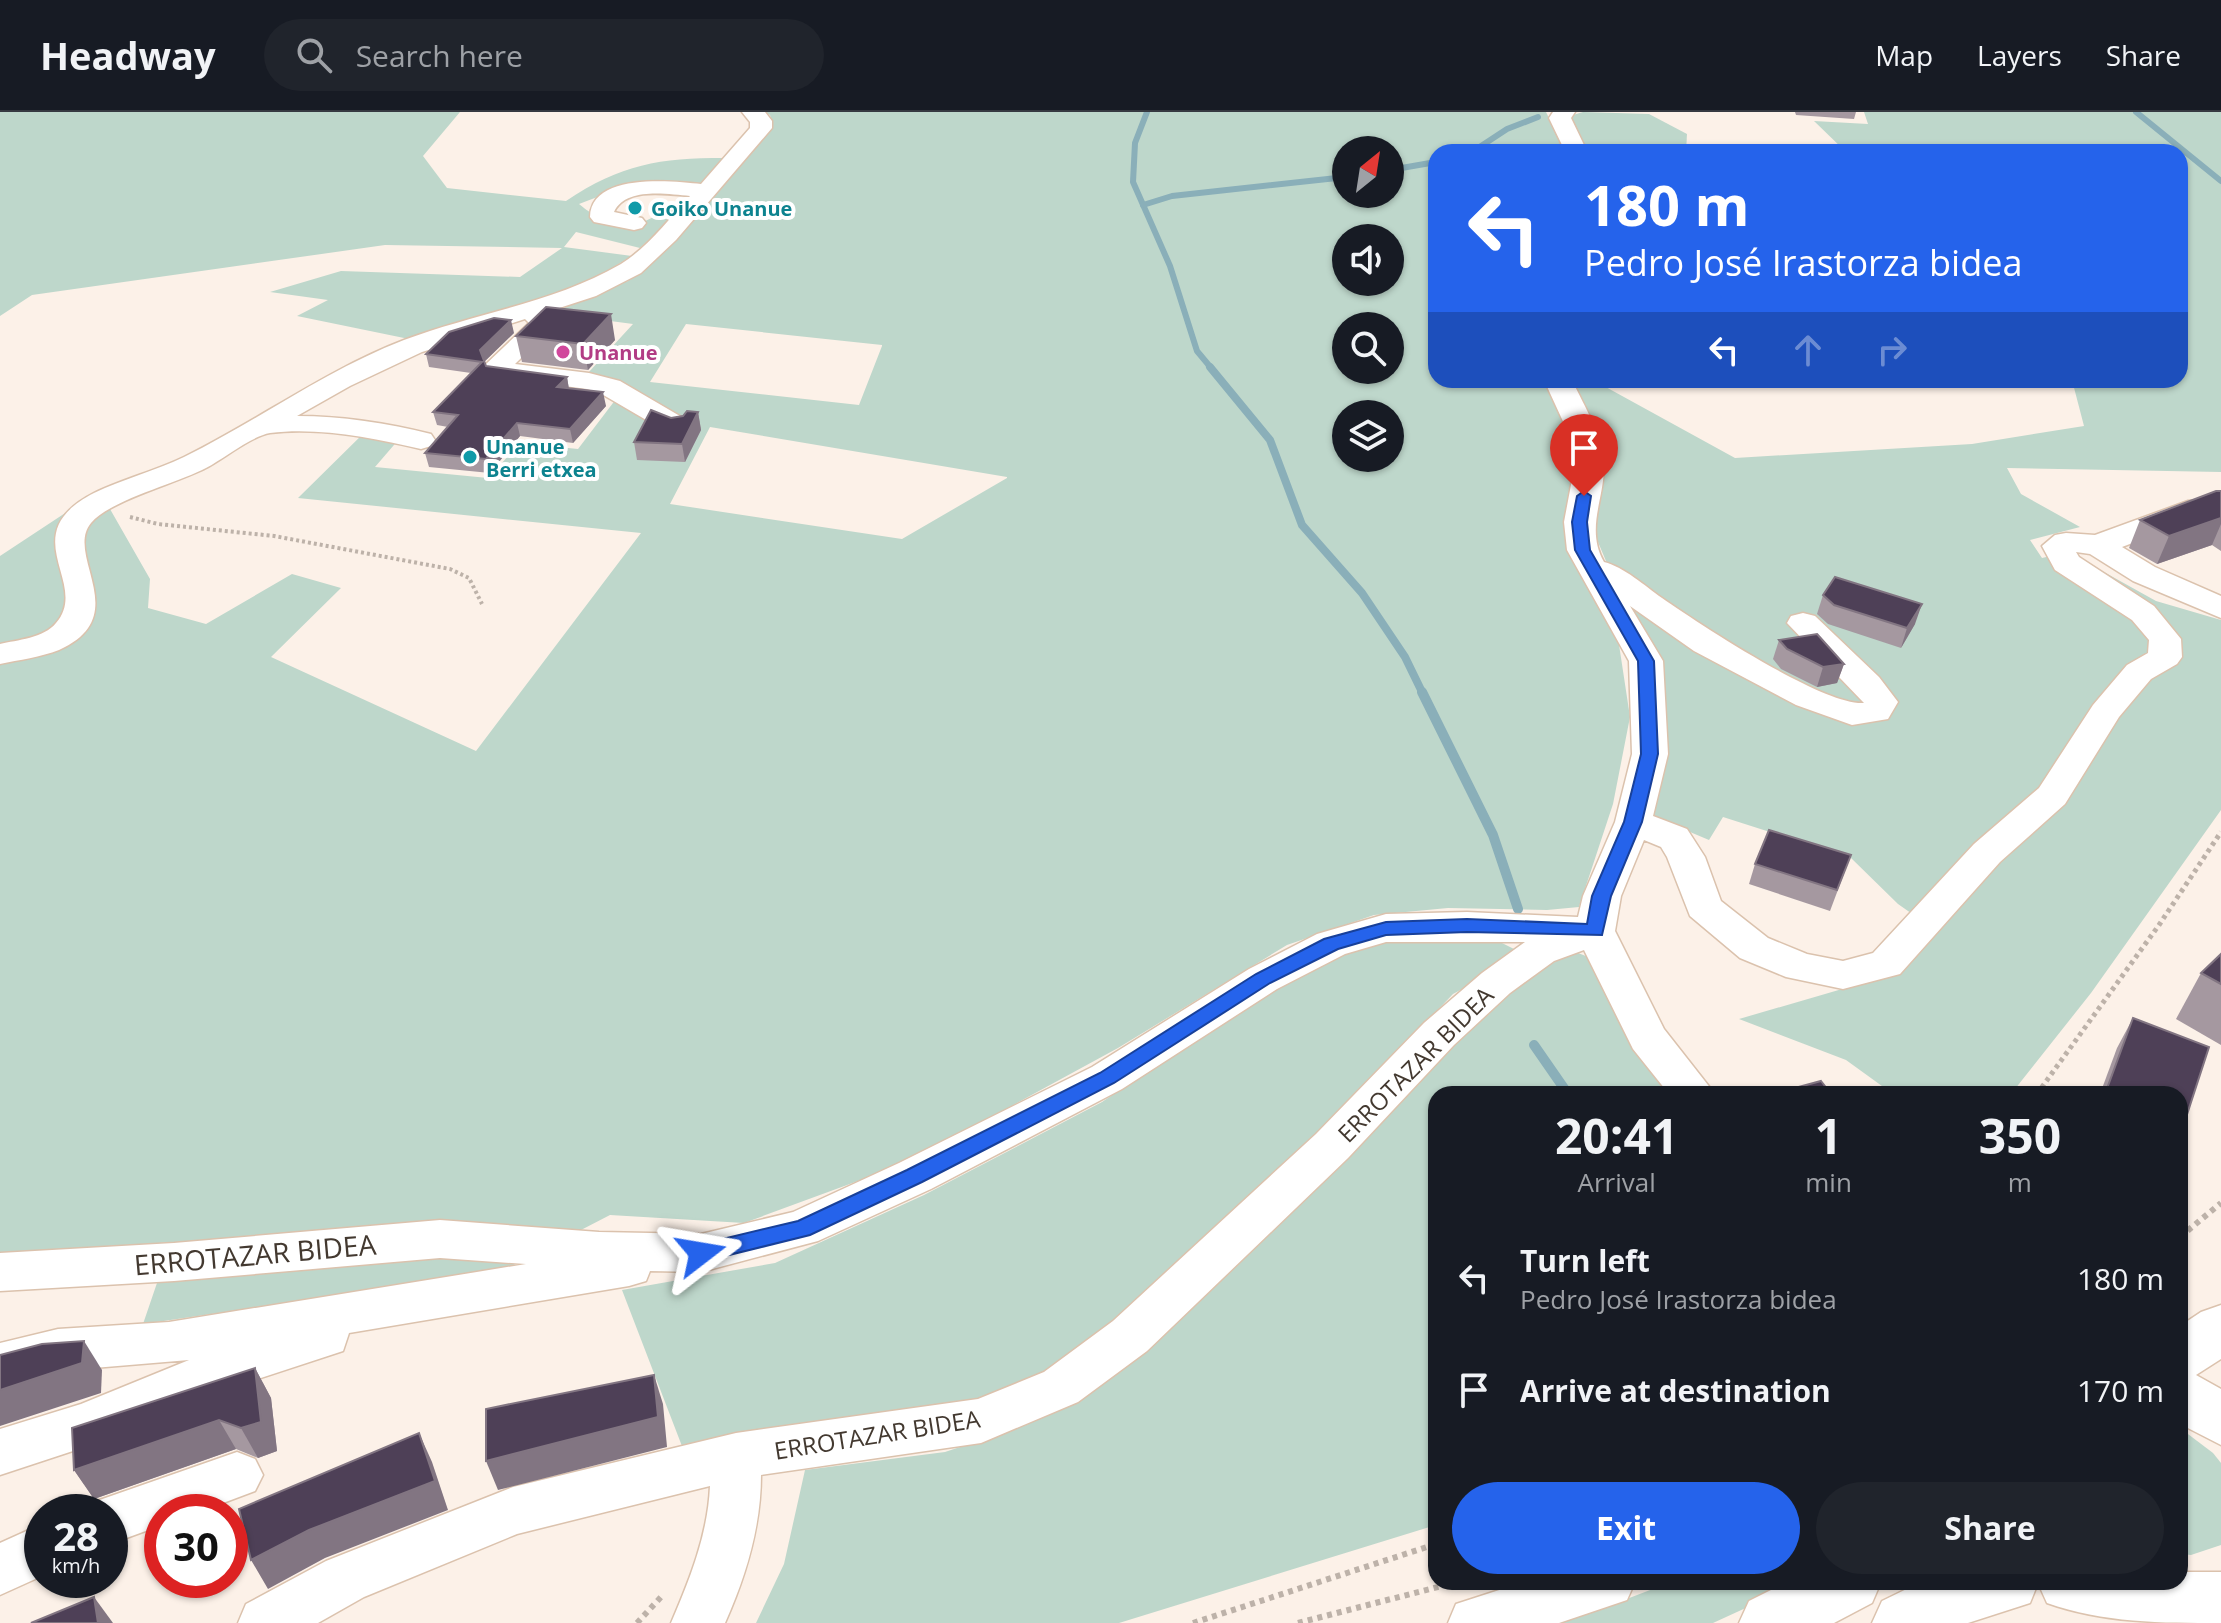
<!DOCTYPE html>
<meta charset="utf-8">
<style>
:root{--surface:#171b24;--page:#20242c;--text:#f1f3f6;--muted:#9ea1a6;--line:#363941;--accent:#2563eb}
body{margin:0;font-family:"Open Sans",sans-serif;background:var(--page);color:var(--text);height:100vh;display:flex;flex-direction:column;font-size:30px;white-space:nowrap}
*{box-sizing:border-box;margin:0}
p{font-size:26px;color:var(--muted)}
.icon{flex:none;width:44px;height:44px;fill:none;stroke:currentColor;stroke-width:2;stroke-linecap:round;stroke-linejoin:round}
.map{position:relative;flex:1;overflow:hidden}
.side{position:absolute;left:1428px;top:974px;width:760px;height:504px;display:flex;flex-direction:column;background:var(--surface);border-radius:24px;box-shadow:0 2px 6px #0004}
.side>*{flex:none}
.banner{position:absolute;left:1428px;top:32px;width:760px;height:244px;border-radius:24px;box-shadow:0 2px 6px #0004;background:#2563eb;color:#fff;overflow:hidden}
.needle{width:52px;rotate:30deg}
.fabs{position:absolute;left:1332px;top:24px;display:grid;gap:16px}
.fabs a{display:grid;place-items:center;width:72px;height:72px;border-radius:50%;background:var(--surface);box-shadow:0 2px 6px #0004;font-size:40px}
.speed{position:absolute;left:24px;top:1382px;display:flex;gap:16px;font-size:40px;font-weight:700;text-align:center}
.speed>*{display:grid;place-content:center;width:104px;height:104px;border-radius:50%;background:var(--surface);box-shadow:0 2px 6px #0004;line-height:1}
.speed small{font-size:20px;font-weight:400}
.speed .limit{border:12px solid #d22;background:#fff;color:#111}
.pin{position:absolute;display:grid;place-items:center;width:68px;height:68px;color:#fff;margin:-82px -34px;border-radius:50% 50% 50% 0;rotate:-45deg;box-shadow:0 0 8px #0007}
.pin .icon{rotate:45deg}
.me{position:absolute;width:88px;margin:-44px;rotate:76deg;stroke-linejoin:round;filter:drop-shadow(0 0 6px #0008)}
.turn{display:flex;align-items:center;gap:28px;height:168px;padding:0 24px;font-size:36px}
.turn .icon{width:104px;height:104px;stroke-width:2.5}
.turn b{display:block;font-size:56px;line-height:68px}
.lanes{display:flex;align-items:center;height:76px;padding:0 24px;background:#0003;justify-content:center;gap:40px;direction:ltr}
.lanes .off{opacity:.35}
.eta{display:flex;justify-content:space-evenly;align-items:center;height:136px;text-align:center}
.eta b{font-size:48px;font-weight:700;line-height:56px}
.button{display:flex;gap:16px;margin-top:auto;padding:16px 24px}
.button a{flex:1;height:92px;border-radius:48px;background:var(--accent);color:#fff;font-size:32px;font-weight:700;line-height:92px;text-align:center}
.button a+a{background:var(--page);color:var(--text)}
ul{padding:0;list-style:none}
li{display:flex;align-items:center;gap:24px;height:112px;padding:0 24px}
li div{flex:1}
li b{display:block;font-size:30px}
li em{font-style:normal}
header{display:flex;align-items:center;gap:48px;box-sizing:border-box;height:112px;padding:0 40px;background:var(--surface);border-bottom:2px solid var(--line)}
header strong{font-size:38px}
nav{display:flex;gap:44px;margin-inline-start:auto;font-size:28px}
.search{width:560px;height:72px;background:var(--page);display:flex;align-items:center;gap:20px;box-sizing:border-box;padding:0 28px;border-radius:44px;color:var(--muted);font-size:30px}
.map>svg:first-child{display:block}
.green{fill:#bed7cb;fill-rule:evenodd}
.lines{fill:none;stroke-linecap:round;stroke-linejoin:round}
.stream-far2{stroke:#8aafb9;stroke-width:6}
.stream-far1{stroke:#8aafb9;stroke-width:8}
.stream{stroke:#8aafb9;stroke-width:10}
.minor-casing{stroke:#dbc2ad;stroke-width:3}
.major-casing{stroke:#dbc2ad;stroke-width:3}
.path-far2{stroke:#bdb2a9;stroke-width:4;stroke-dasharray:3 3;stroke-linecap:butt}
.path-far1{stroke:#bdb2a9;stroke-width:5;stroke-dasharray:4 4;stroke-linecap:butt}
.path{stroke:#bdb2a9;stroke-width:6;stroke-dasharray:5 5;stroke-linecap:butt}
.minor{fill:#fff;fill-rule:evenodd}
.major{fill:#fff;fill-rule:evenodd}
.wall{fill:#a598a0}
.shaded-wall{fill:#827582}
.building{fill:#4e4057;stroke:#827582;stroke-width:2}
.route{fill:#2563eb;stroke:#184099;stroke-width:2}
.culture-dot{fill:#0f9aa8;stroke:#fff;stroke-width:3}
.hotel-dot{fill:#d1479c;stroke:#fff;stroke-width:3}
.labels{text-anchor:middle;dominant-baseline:central;stroke-width:8;stroke-linejoin:round;paint-order:stroke}
.far-culture-label{font-size:20px;font-weight:bold;fill:#0d838f;stroke:#fff;text-anchor:start}
.far-hotel-label{font-size:20px;font-weight:bold;fill:#b23c85;stroke:#fff;text-anchor:start}
.street-label{font-size:24px;fill:#433930;stroke:#fff}
.near-street-label{font-size:28px;fill:#433930;stroke:#fff}
</style>
<header>
<strong>Headway</strong>
<div class="search"><svg class="icon" aria-label="search" viewBox="0 0 24 24"><circle cx="10" cy="10" r="6"/><path d="M15 15l6 6"/></svg>Search here</div>
<nav><a>Map</a><a>Layers</a><a>Share</a></nav>
</header>
<div class="map">
<svg width="2221" height="1511" viewBox="0 0 2221 1511">
<rect width="100%" height="100%" fill="#fcf1e8"/>
<!-- green -->
<g class="green">
<path d="M0 0H460L423 44 447 76 566 89C621 52 660 46 724 46L700 74H626L579 92C593 104 619 119 638 112 653 107 664 96 680 99L640 136 576 120 564 135 632 144 580 175 409 227 297 204 328 188 270 180 341 159 520 165 562 136 385 133 32 183 0 204Z"/>
<path d="M765 0H1546L1564 36 1559 40H1436V268H1547L1575 335 1569 416 1618 526 1630 605 1613 692 1579 795 1547 798 1448 796 1374 803 1287 833 1118 936 907 1051 744 1111 610 1103 500 1160 143 1212 171 1130 0 1146V444L88 386 110 397 150 467 148 496 206 512 292 462 341 476 271 545 476 639 641 421 298 386 370 315 406 319 375 355 488 366 520 331 578 337 616 287 577 273 633 212 542 200 628 169 690 107 773 14 770 3ZM1346 38H1390V82H1346ZM1346 126H1390V170H1346ZM686 212 882 233V234L859 293 650 270ZM1346 214H1390V258H1346ZM1346 302H1390V346H1346ZM710 315 1007 365V366L902 427 670 392Z"/>
<polygon points="1583,0 1649,2 1687,22 1686,40 1580,40 1569,8 1573,3"/>
<polygon points="1864,0 2221,0 2221,360 2007,356 2021,382 2080,415 2030,428 2042,446 2068,440 2156,489 2221,508 2221,698 2091,881 2011,982 1893,982 1846,948 1739,907 1890,863 1938,820 1898,792 1851,746 1723,705 1709,728 1652,704 1663,620 1616,473 1593,418 1570,268 1593,268 1735,346 1972,332 2084,314 2072,268 2180,268 2180,40 1846,40 1814,9 1868,12"/>
<polygon points="1436,825 1494,827 1514,837 1510,851 1453,882 1284,1059 1071,1247 980,1288 685,1342 622,1178 775,1151 924,1083 1102,990 1243,895 1335,841 1377,831"/>
<polygon points="1573,839 1596,848 1672,982 1436,982 1436,1413 1119,1511 756,1511 784,1452 805,1358 945,1340 1026,1313 1111,1264 1454,926 1533,863"/>
<polygon points="2180,1316 2213,1341 2221,1351 2221,1433 2191,1443 2180,1442"/>
<polygon points="1671,1470 1802,1470 1713,1511 1551,1511 1598,1498"/>
</g>
<g class="lines">
<!-- stream-far2 -->
<g class="stream-far2">
<polyline points="1147,0 1135,31 1133,70 1170,154 1197,239 1212,257"/>
<polyline points="2136,0 2221,69"/>
<polyline points="1472,40 1507,17 1538,5"/>
<polyline points="1390,58 1436,50"/>
<polyline points="1143,93 1172,84 1346,65"/>
</g>
<!-- stream-far1 -->
<polyline class="stream-far1" points="1210,255 1270,328 1302,413 1362,481 1405,545 1423,582"/>
<!-- stream -->
<g class="stream">
<polyline points="1422,580 1493,723 1518,797"/>
<polyline points="1534,933 1568,982"/>
</g>
<defs>
<g id="minor">
<path d="M742 0H765L772 9V16L676 128 641 161 596 184 547 200 557 211 515 252 589 261 620 269 685 307 689 313 685 319 675 321 665 319 600 281 587 277 489 264 485 253 529 211 525 207 422 240 350 274 297 304C342 304 387 311 431 322L435 328 431 334 421 337C373 326 319 315 270 321 252 324 223 347 206 356 178 371 110 388 91 411 64 443 135 504 59 538 41 545 19 548 0 552V532C17 528 44 526 56 511 91 471 12 423 94 381 123 367 155 359 184 345 259 308 326 258 404 228 475 201 554 191 621 152 647 136 669 107 690 84 666 82 626 75 614 100L642 106 646 111 642 116 634 118 594 110 590 105C591 60 673 69 701 72L750 16V10Z"/>
<polygon points="1553,0 1575,0 1571,6 1584,33 1581,40 1559,40 1562,33 1549,6"/>
<path d="M1544 268H1572C1585 296 1604 325 1604 357 1603 390 1586 418 1604 450 1624 455 1645 474 1662 486 1698 511 1823 594 1864 591L1787 511 1791 504 1803 501 1815 504 1879 565 1898 590 1888 607 1852 613 1796 593 1694 539 1630 494 1663 549 1668 642 1653 704 1687 717 1705 745 1721 789 1768 826 1807 842 1843 849 1873 841 1974 732 2039 676 2093 593 2127 553 2148 541 2149 528 2132 508 2055 458 2042 434 2055 423 2066 421 2095 423 2188 389 2221 386V404H2203L2122 435 2155 455 2221 484V506L2133 469 2090 442 2076 440 2079 445 2154 494 2181 527 2182 545 2177 552 2151 567 2119 605 2065 692 2000 750 1900 862 1843 877 1786 865 1740 846 1690 804 1667 745 1661 735 1644 728 1621 784 1615 819 1664 917 1715 982H1669L1633 937 1584 838 1554 849 1510 881 1454 933 1348 1046 1147 1239 1078 1290 981 1331 761 1363C761 1415 746 1464 725 1511H671C690 1467 708 1422 710 1374L517 1422 364 1485 318 1511H238L246 1492 326 1449 513 1375 736 1321 978 1287 1044 1260 1113 1209 1316 1022 1424 911 1482 861 1525 830H1386L1345 842 1277 877 1122 977 931 1077 818 1129 701 1160 650 1159 646 1169 629 1174 349 1221 343 1239 227 1277 88 1334 0 1363V1317L81 1292 189 1248 58 1259 0 1273V1231L58 1217 169 1210 526 1152 440 1146 174 1169 0 1179V1141L174 1131 440 1108 599 1120 701 1122 793 1100 899 1051 1092 955 1249 857 1317 822 1386 802 1467 800 1578 805 1583 784 1615 710 1632 642 1629 549 1567 438 1564 410 1574 357 1572 329Z"/>
<polygon points="237,1340 255,1347 263,1363 255,1379 199,1400 162,1400 162,1413 110,1432 110,1400 87,1400 91,1391"/>
<polygon points="42,1412 42,1464 0,1483 0,1431"/>
<polygon points="1524,1470 1635,1470 1627,1488 1559,1511 1448,1511 1456,1492"/>
</g>
<g id="major">
<polygon points="2221,1193 2221,1247 2196,1263 2221,1277 2221,1333 2180,1312 2180,1214 2201,1200"/>
<path d="M2180 1460H2221V1511C2162 1511 2103 1511 2047 1491L2038 1471 2030 1491 1968 1511H1872L1882 1489 1921 1470H2180Z"/>
<polygon points="1787,1470 1881,1470 1872,1491 1834,1511 1739,1511 1749,1489"/>
</g>
</defs>
<!-- minor casing -->
<use href="#minor" class="minor-casing"/>
<!-- major casing -->
<use href="#major" class="major-casing"/>
<!-- path-far2 -->
<polyline class="path-far2" points="130,405 158,412 274,424 450,457 469,466 482,492"/>
<!-- path-far1 -->
<polyline class="path-far1" points="2037,982 2159,813 2221,720"/>
<!-- path -->
<g class="path">
<polyline points="2180,1125 2221,1091"/>
<polyline points="637,1511 661,1485"/>
<polyline points="1193,1511 1436,1432"/>
<polyline points="1298,1511 1457,1470"/>
</g>
<!-- minor -->
<use href="#minor" class="minor"/>
<!-- major -->
<use href="#major" class="major"/>
</g>
<!-- wall -->
<g class="wall">
<polygon points="1795,0 1856,0 1854,7 1796,3"/>
<polygon points="514,221 484,250 486,254 567,265 569,277 606,294 573,331 520,324 490,361 429,355 425,341 448,315 437,313 433,300 471,261 429,255 426,242"/>
<polygon points="516,224 615,228 588,258 522,250"/>
<polygon points="698,300 701,318 685,350 637,348 634,330 671,306"/>
<polygon points="2221,379 2221,439 2212,433 2157,452 2129,436 2140,408"/>
<polygon points="1823,483 1915,512 1901,536 1828,512 1817,502"/>
<polygon points="1779,528 1844,552 1837,571 1817,575 1781,557 1773,547"/>
<polygon points="1851,743 1830,799 1749,772 1755,752"/>
<polygon points="2221,842 2221,933 2176,907 2201,861"/>
<polygon points="2133,906 2180,982 2100,982 2117,936"/>
<polygon points="255,1256 271,1286 277,1339 258,1346 236,1337 94,1387 74,1358"/>
</g>
<!-- shaded-wall -->
<g class="shaded-wall">
<polygon points="611,202 615,228 588,258 583,232"/>
<polygon points="511,208 514,221 483,251 480,238"/>
<polygon points="567,265 569,278 557,275"/>
<polygon points="603,280 606,294 573,331 570,317"/>
<polygon points="698,300 701,318 685,350 682,332"/>
<polygon points="517,311 520,324 490,361 486,347"/>
<polygon points="2221,406 2221,412 2212,433 2157,452 2169,424"/>
<polygon points="1922,492 1915,512 1901,536 1907,516"/>
<polygon points="1844,552 1837,571 1817,575 1823,555"/>
<polygon points="84,1229 102,1258 101,1281 0,1314 0,1278"/>
<polygon points="255,1256 271,1286 277,1339 258,1346 241,1316"/>
<polygon points="654,1263 663,1292 667,1335 498,1378 486,1349"/>
<polygon points="219,1308 236,1337 94,1387 74,1358"/>
<polygon points="419,1321 432,1350 448,1398 325,1446 268,1477 251,1448"/>
<polygon points="94,1485 113,1511 98,1511"/>
</g>
<!-- building -->
<g class="building">
<polygon points="546,195 611,202 583,232 516,224"/>
<polygon points="494,206 511,208 480,238 486,254 567,265 557,275 603,280 570,317 517,311 486,347 425,341 458,303 433,300 482,250 426,242 449,220"/>
<polygon points="651,298 671,306 683,304 687,299 698,300 682,332 634,330"/>
<polygon points="2216,379 2221,379 2221,406 2169,424 2140,408"/>
<polygon points="1835,465 1922,492 1907,516 1834,493 1823,483"/>
<polygon points="1817,522 1844,552 1823,555 1787,537 1779,528"/>
<polygon points="1769,718 1851,743 1837,778 1755,752"/>
<polygon points="2221,842 2221,872 2201,861"/>
<polygon points="2133,906 2209,935 2180,1024 2180,982 2105,982"/>
<polygon points="1821,969 1831,982 1773,982"/>
<polygon points="84,1229 82,1251 0,1278 0,1243 42,1232"/>
<polygon points="255,1256 261,1310 241,1316 219,1308 74,1358 72,1316"/>
<polygon points="654,1263 658,1305 486,1349 486,1297"/>
<polygon points="419,1321 435,1369 309,1418 251,1448 239,1397"/>
<polygon points="94,1485 98,1511 31,1511"/>
</g>
<!-- route -->
<polygon class="route" points="1584,379 1591,384 1587,410 1590,438 1654,549 1658,642 1642,710 1611,784 1602,823 1467,820 1386,823 1338,837 1270,871 1114,971 922,1070 810,1123 701,1150 693,1147 690,1141 693,1134 798,1109 907,1058 1100,961 1256,862 1324,827 1386,810 1467,807 1587,812 1592,784 1624,710 1641,642 1638,549 1575,438 1572,410 1577,384"/>
<!-- markers -->
<g class="culture-dot">
<circle cx="635" cy="96" r="8"/>
<circle cx="470" cy="345" r="8"/>
</g>
<circle class="hotel-dot" cx="563" cy="240" r="8"/>
<g class="labels">
<!-- far-culture labels -->
<g class="far-culture-label">
<text x="651" y="96">Goiko Unanue</text>
<text x="486" y="334">Unanue<tspan x="486" dy="23">Berri etxea</tspan></text>
</g>
<!-- far-hotel labels -->
<g class="far-hotel-label">
<text x="579" y="240">Unanue</text>
</g>
<!-- street labels -->
<g class="street-label">
<text transform="translate(1415 952) rotate(-45)">ERROTAZAR BIDEA</text>
<text transform="translate(877 1322) rotate(-9)">ERROTAZAR BIDEA</text>
</g>
<!-- near-street labels -->
<g class="near-street-label">
<text transform="translate(255 1142) rotate(-5)">ERROTAZAR BIDEA</text>
</g>
</g>
</svg>
<div class="fabs">
<a><svg class="needle" viewBox="-14 -14 28 28"><path d="M0-13l5 13h-10z" fill="#e53935"/><path d="M0 13l5-13h-10z" fill="#9ea1a6"/></svg></a>
<a><svg class="icon" aria-label="sound" viewBox="0 0 24 24"><path d="M4 9h4l5-4v14l-5-4H4zM17 9q2 3 0 6"/></svg></a>
<a><svg class="icon" aria-label="search" viewBox="0 0 24 24"><circle cx="10" cy="10" r="6"/><path d="M15 15l6 6"/></svg></a>
<a><svg class="icon" aria-label="layers" viewBox="0 0 24 24"><path d="M12 4l9 5-9 5-9-5zM3 14l9 5 9-5"/></svg></a>
</div>
<div class="speed"><div>28<small>km/h</small></div><div class="limit">30</div></div>
<div class="pin" style="left:1584px;top:384px;background:#d93025"><svg class="icon" aria-label="arrive" viewBox="0 0 24 24"><path d="M6 21V4h12l-3 4 3 4H6"/></svg></div>
<svg class="me" style="left:701px;top:1141px" viewBox="-20 -20 40 40"><path d="M0-17L14 15 0 8-14 15z" fill="#2563eb" stroke="#fff" stroke-width="4"/></svg>
<div class="banner">
<div class="turn"><svg class="icon" aria-label="left" viewBox="0 0 24 24"><path d="M17 20v-9H6M10 6l-5 5 5 5"/></svg><div><b>180 m</b>Pedro José Irastorza bidea</div></div>
<div class="lanes"><svg class="icon" aria-label="left" viewBox="0 0 24 24"><path d="M17 20v-9H6M10 6l-5 5 5 5"/></svg><svg class="icon off" aria-label="ahead" viewBox="0 0 24 24"><path d="M12 20V5M6 11l6-6 6 6"/></svg><svg class="icon off" aria-label="right" viewBox="0 0 24 24"><path d="M7 20v-9h11M14 6l5 5-5 5"/></svg></div>
</div>
<section class="side">
<div class="eta">
<div><b>20:41</b><p>Arrival</p></div>
<div><b>1</b><p>min</p></div>
<div><b>350</b><p>m</p></div>
</div>
<ul>
<li><svg class="icon" aria-label="left" viewBox="0 0 24 24"><path d="M17 20v-9H6M10 6l-5 5 5 5"/></svg><div><b>Turn left</b><p>Pedro José Irastorza bidea</p></div><em>180 m</em></li>
<li><svg class="icon" aria-label="arrive" viewBox="0 0 24 24"><path d="M6 21V4h12l-3 4 3 4H6"/></svg><div><b>Arrive at destination</b></div><em>170 m</em></li>
</ul>
<div class="button"><a>Exit</a><a>Share</a></div>
</section>
</div>
